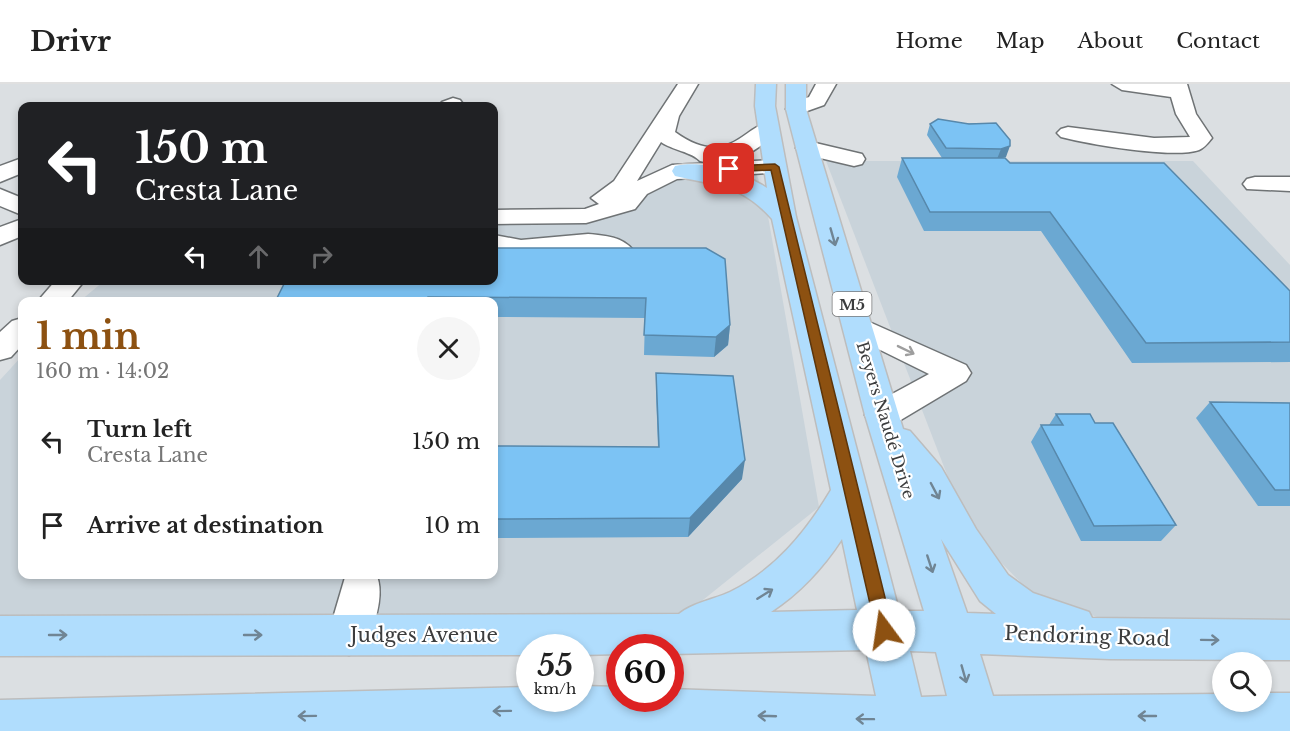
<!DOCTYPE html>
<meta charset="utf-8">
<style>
:root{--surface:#fff;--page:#f6f6f6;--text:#222;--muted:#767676;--line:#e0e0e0;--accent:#8d5111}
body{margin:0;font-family:"Libre Baskerville",serif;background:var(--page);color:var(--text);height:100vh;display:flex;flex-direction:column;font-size:22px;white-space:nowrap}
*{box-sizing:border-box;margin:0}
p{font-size:20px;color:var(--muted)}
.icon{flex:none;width:33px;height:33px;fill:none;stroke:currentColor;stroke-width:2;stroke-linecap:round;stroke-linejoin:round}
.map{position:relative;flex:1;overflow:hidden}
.panel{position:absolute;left:18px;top:213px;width:480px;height:282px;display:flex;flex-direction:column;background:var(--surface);border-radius:12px;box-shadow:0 3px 9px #0003}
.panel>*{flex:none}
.guide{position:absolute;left:18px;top:18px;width:480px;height:183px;border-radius:12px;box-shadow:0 3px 9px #0003;background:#202124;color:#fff;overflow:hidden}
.tools{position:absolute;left:1212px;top:568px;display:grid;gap:12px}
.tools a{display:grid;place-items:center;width:60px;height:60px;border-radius:50%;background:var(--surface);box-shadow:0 3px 9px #0003;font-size:30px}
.speed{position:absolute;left:516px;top:550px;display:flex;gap:12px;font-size:30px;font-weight:700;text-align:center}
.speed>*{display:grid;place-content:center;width:78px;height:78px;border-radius:50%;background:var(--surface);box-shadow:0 3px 9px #0003;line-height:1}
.speed small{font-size:15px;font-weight:400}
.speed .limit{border:9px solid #d22;background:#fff;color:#111}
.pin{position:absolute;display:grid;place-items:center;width:51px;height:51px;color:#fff;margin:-26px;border-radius:12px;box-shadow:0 3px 9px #0006}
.me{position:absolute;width:66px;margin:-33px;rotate:346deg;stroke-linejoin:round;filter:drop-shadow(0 0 4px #0008)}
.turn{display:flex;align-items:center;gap:21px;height:126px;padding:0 18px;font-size:27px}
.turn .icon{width:78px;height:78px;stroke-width:2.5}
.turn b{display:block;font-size:42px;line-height:51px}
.lanes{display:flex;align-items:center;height:57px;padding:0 18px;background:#0003;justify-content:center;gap:30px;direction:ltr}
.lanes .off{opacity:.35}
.round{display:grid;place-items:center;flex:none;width:63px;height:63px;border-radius:32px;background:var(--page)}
.summary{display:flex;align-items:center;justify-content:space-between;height:102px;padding:0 18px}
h1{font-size:36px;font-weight:700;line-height:45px;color:var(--accent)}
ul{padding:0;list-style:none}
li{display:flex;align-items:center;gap:18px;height:84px;padding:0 18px}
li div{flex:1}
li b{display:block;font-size:22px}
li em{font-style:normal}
header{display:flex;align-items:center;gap:36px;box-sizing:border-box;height:84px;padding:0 30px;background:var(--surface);border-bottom:2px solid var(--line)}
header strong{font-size:28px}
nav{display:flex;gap:33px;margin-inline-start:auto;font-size:21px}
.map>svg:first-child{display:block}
.built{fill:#c9d3da}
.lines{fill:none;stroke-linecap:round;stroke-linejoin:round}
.minor-casing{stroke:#6f7375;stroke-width:3}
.major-casing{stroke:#bdbdbd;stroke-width:3}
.minor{fill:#fff;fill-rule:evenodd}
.major{fill:#b0ddfd;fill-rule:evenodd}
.wall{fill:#6ba8d2}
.shaded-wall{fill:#5788ab}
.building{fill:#7cc3f4;stroke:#5788ab;stroke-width:1.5}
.oneway{stroke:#708594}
.oneway2{stroke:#9e9e9e}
.route{fill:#8d5111;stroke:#5c350b;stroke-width:1.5}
.labels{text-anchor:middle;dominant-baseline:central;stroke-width:4.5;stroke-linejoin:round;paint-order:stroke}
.shield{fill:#fff;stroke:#767778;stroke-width:1.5}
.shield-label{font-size:15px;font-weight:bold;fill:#3c3d3e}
.street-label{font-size:16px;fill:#3c3d3e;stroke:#fff}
.near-street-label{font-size:20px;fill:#3c3d3e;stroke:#fff}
</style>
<header>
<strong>Drivr</strong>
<nav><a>Home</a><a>Map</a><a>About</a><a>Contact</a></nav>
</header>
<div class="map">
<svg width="1290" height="647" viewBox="0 0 1290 647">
<rect width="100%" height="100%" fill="#dbdfe2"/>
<!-- built -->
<g class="built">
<polygon points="826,77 1193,77 1290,181 1290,536 1107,537 1028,506 968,445"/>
<polygon points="753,79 765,115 819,423 678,536 0,532 0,296 22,272 22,490 494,490 494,218 80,217 104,197 494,196 494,134 622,122 669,83"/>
</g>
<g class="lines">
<defs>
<g id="minor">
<path d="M678 0H698L679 32 675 48C733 90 747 32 775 40L778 44C762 67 728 84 700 77 692 68 672 66 661 58L637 97 672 81 775 76 783 78 786 83 783 88 677 95 647 110 635 125 586 139 494 140V126L585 125 599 120 591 114 614 97Z"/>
<polygon points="816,0 836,0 824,21 796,31 789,29 786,25 789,21 809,13"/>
<path d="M1112 0H1187L1196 30 1212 54C1208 59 1204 64 1199 66 1173 75 1088 60 1061 53L1057 49 1061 45 1068 43 1154 54 1190 53 1176 30 1171 13 1122 6Z"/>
<polygon points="453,14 460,16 463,20 461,22 439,22 442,18"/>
<polygon points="807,57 862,70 865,75 862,80 854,82 799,69 796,64 799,59"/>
<polygon points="22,74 22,89 0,98 0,82"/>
<polygon points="1255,93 1290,93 1290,107 1247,105 1243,100 1247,95"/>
<polygon points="0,105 22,114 22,131 0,122"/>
<polygon points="22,135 22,152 0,161 0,143"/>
<path d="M588 150C612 152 628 154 640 176L636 182 627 184 618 182C597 152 552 173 521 172 512 171 502 168 494 167V151L521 156Z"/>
<polygon points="56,196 85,196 67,218 37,218"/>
<polygon points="858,233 966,281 971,289 966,297 894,340 882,343 870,340 865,331 870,322 929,290 848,250 843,243 848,236"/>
<polygon points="22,234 22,261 11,273 0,276 0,248 12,237"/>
<path d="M346 490H376C386 511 373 545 364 565L349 571 334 565 328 551Z"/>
</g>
<path id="major" d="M756 0H776L775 22 796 133 899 527H924L865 331 786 25V0H806V25L903 345 910 347 941 383 976 445 1008 491 1033 509 1089 528 1092 534 1290 536V576L1110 575 980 570 993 612 1222 610V618H1262V609H1290V647H0V616L530 603V615H580L581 602 620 603V615H670V605L876 612 866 566 670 570V564H620V570L580 571V564H530V571L0 572V532L679 530C692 519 715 515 730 508 775 486 806 448 831 406L772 135C741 100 717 102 675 92L672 87 675 82C703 75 744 89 767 104L755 22ZM842 455 857 526 771 528C800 509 823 484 842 455ZM941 455 980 517 996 530 967 529ZM910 567 936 568 947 612 921 613Z"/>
</defs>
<!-- minor casing -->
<use href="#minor" class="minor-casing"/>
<!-- major casing -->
<use href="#major" class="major-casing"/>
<!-- minor -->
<use href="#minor" class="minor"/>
<!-- major -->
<use href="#major" class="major"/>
</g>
<!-- wall -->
<g class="wall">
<polygon points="996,39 1006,73 1002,74 1010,79 1290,207 1290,278 1132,279 1041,147 924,147 897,93 902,74 942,74 927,51 930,40"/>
<polygon points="494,164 730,241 728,261 714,273 644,271 645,234 494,233 494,218 275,218"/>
<polygon points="656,289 742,395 688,453 494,454 494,362 658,363 656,309"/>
<polygon points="1210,318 1290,319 1290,422 1258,422 1196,334"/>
<polygon points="1056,330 1095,339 1176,441 1161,457 1081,457 1031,358 1041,341 1049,341"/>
</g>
<!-- shaded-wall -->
<g class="shaded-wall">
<polygon points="1010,62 1006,73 997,75 1001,65"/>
<polygon points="730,241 728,261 714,273 716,253"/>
<polygon points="745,376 742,395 688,453 690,434"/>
</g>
<!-- building -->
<g class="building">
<polygon points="938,35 969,40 996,39 1010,56 1010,62 1001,65 946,64 930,40"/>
<polygon points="902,74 1005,74 1010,79 1164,79 1290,207 1290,258 1146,259 1050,128 930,128"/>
<polygon points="494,164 706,164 725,175 730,241 716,253 644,251 646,214 428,213 427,218 275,218 286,196 494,196"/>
<polygon points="656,289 733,292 745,376 690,434 494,435 494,362 659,363"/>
<polygon points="1210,318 1290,319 1290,406 1275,406"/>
<polygon points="1056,330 1090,330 1095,339 1113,339 1176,441 1094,442 1041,341 1063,341"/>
</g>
<!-- one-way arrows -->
<defs><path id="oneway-shaft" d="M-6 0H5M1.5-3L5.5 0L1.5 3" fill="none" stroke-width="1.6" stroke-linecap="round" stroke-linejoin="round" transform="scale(1.5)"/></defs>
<g class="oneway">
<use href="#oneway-shaft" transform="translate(833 153) rotate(74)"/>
<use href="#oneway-shaft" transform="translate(935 407) rotate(62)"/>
<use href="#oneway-shaft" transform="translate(930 480) rotate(72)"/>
<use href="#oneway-shaft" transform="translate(765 510) rotate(-32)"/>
<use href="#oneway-shaft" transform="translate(58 551)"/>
<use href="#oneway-shaft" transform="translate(253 551)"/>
<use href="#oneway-shaft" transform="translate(1210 556) rotate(1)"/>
<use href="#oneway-shaft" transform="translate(964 590) rotate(74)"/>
<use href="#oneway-shaft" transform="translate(502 627) rotate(179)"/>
<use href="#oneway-shaft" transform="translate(307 632) rotate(179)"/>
<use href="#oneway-shaft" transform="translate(767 632) rotate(-178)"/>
<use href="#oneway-shaft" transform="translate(1147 632) rotate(180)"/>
<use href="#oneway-shaft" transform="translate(865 635) rotate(-179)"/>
</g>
<use class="oneway2" href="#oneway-shaft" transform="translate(906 266) rotate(26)"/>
<!-- route -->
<polygon class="route" points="775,80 779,83 893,546 891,552 884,554 878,552 876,546 771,86 729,88 724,85 729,82"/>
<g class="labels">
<!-- shield labels -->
<rect class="shield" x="832.5" y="208" width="39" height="24" rx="4.5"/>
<g class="shield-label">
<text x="852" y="220">M5</text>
</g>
<!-- street labels -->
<g class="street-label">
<text transform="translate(886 336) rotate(73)">Beyers Naudé Drive</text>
</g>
<!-- near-street labels -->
<g class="near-street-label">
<text x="424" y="551">Judges Avenue</text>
<text transform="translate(1087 552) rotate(2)">Pendoring Road</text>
</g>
</g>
</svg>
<div class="tools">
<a><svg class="icon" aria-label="search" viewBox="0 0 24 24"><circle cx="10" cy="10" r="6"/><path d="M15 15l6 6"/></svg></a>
</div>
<div class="speed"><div>55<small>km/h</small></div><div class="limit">60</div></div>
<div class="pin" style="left:729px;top:85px;background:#d93025"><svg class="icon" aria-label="arrive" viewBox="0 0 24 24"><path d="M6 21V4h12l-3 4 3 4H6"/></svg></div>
<svg class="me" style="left:884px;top:546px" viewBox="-20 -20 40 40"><circle r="19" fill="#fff"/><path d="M0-13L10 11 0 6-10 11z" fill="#8d5111"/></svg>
<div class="guide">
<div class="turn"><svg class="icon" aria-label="left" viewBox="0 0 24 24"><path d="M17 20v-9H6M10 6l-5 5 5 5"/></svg><div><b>150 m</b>Cresta Lane</div></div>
<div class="lanes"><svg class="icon" aria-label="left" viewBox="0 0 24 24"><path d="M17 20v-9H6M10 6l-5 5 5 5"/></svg><svg class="icon off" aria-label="ahead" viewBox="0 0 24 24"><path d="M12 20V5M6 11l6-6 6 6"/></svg><svg class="icon off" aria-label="right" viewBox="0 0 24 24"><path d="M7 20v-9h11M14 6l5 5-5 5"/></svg></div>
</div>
<section class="panel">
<div class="summary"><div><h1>1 min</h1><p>160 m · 14:02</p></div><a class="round"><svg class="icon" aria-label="close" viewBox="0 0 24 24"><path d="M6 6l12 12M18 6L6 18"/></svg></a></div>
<ul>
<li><svg class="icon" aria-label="left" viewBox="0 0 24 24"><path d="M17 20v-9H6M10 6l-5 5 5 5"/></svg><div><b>Turn left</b><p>Cresta Lane</p></div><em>150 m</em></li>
<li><svg class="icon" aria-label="arrive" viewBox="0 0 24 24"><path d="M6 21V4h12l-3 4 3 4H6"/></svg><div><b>Arrive at destination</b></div><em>10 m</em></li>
</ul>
</section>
</div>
